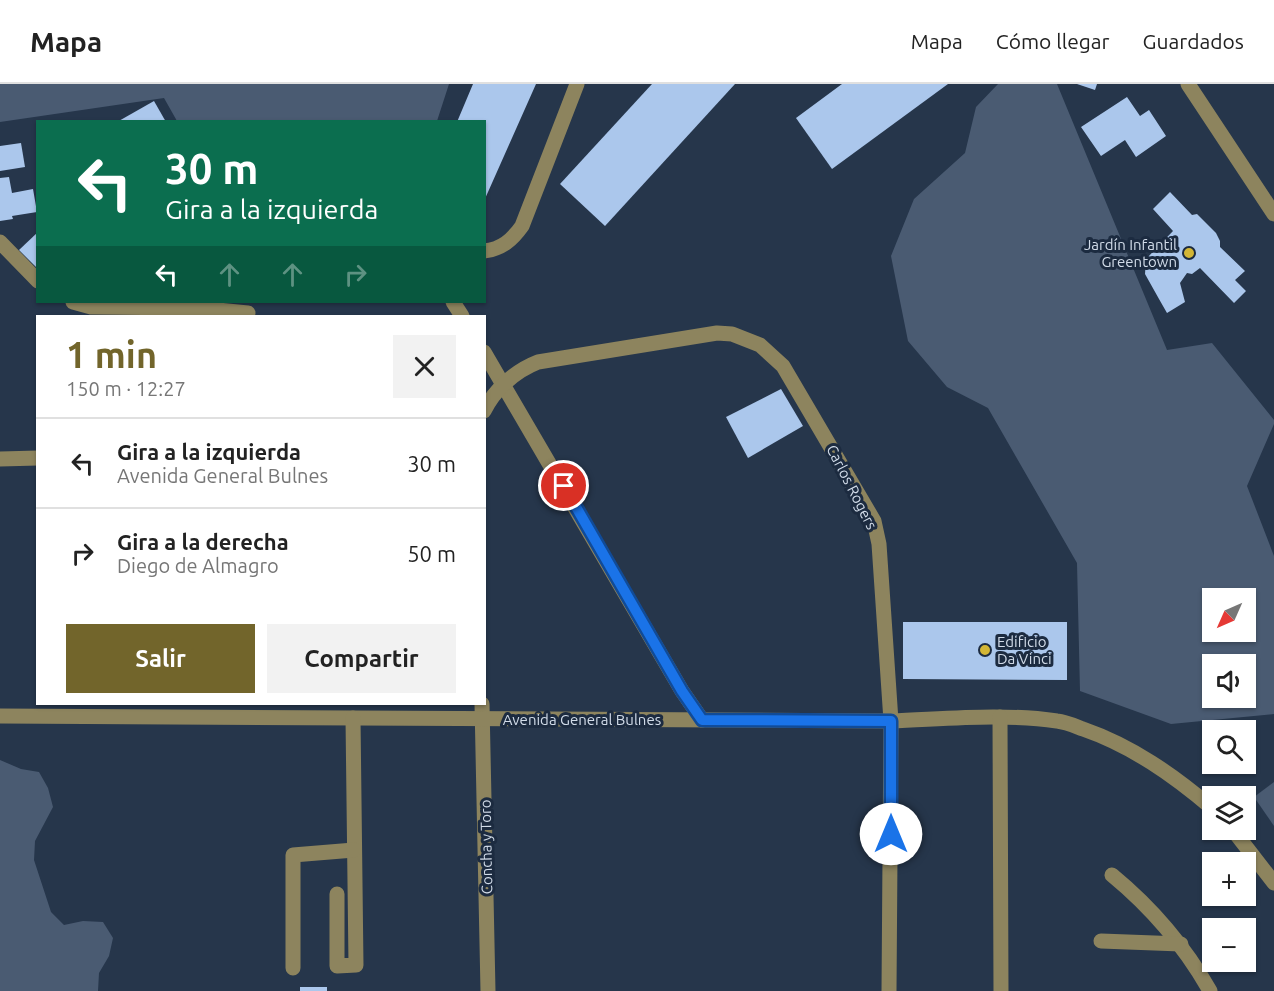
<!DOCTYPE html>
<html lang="es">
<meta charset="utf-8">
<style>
:root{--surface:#fff;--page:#f2f2f2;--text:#222;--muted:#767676;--line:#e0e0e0;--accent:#72652b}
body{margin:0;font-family:Ubuntu,sans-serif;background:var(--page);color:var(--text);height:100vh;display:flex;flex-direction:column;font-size:22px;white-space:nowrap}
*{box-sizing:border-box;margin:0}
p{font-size:20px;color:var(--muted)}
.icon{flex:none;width:33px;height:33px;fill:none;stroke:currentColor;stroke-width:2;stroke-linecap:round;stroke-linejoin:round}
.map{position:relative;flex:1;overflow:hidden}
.panel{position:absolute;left:36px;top:231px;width:450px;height:390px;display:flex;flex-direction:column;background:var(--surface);border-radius:0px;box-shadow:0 2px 4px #0004}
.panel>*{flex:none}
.banner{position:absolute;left:36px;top:36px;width:450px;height:183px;border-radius:0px;box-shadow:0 2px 4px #0004;background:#0b6e4f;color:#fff;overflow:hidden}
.needle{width:39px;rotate:225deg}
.tools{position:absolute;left:1202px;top:504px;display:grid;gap:12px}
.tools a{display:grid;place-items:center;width:54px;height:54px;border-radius:0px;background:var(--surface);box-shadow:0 2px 4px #0004;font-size:30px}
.pin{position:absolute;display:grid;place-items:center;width:51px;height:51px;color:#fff;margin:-26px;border:3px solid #fff;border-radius:50%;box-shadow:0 2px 6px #0007}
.me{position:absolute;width:66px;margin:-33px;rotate:0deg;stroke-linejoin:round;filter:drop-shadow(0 0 4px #0008)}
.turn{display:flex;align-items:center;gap:21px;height:126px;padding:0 30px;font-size:27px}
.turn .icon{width:78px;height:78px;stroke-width:2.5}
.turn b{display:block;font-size:42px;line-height:51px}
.lanes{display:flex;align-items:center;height:57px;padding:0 30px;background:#0003;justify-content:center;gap:30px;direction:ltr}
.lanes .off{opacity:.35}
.round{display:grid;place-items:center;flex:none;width:63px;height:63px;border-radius:0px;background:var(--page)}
.head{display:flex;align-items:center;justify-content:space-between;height:102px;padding:0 30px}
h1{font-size:36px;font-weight:600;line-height:45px;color:var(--accent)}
.cta{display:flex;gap:12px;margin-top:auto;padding:12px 30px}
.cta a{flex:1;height:69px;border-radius:0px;background:var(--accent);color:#fff;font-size:24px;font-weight:600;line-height:69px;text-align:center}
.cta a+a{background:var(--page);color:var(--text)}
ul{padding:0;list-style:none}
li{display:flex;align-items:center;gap:18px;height:90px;padding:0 30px;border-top:2px solid var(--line)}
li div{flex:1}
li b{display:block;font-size:22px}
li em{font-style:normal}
header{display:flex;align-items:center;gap:36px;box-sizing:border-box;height:84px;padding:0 30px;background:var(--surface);border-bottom:2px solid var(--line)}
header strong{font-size:28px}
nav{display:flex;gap:33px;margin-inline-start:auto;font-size:21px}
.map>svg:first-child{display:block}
.green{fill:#4a5b72;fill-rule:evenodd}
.building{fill:#abc7ec}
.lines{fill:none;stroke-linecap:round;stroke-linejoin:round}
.minor{stroke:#8d845e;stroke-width:15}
.route-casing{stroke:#114b97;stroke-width:15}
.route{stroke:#1a73e8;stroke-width:10}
.poi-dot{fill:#d3b635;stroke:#1c2b40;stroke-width:2}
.labels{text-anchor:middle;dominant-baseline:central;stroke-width:6;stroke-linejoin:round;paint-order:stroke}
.poi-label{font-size:15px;fill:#d2dce9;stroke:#1c2b40;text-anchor:end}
.street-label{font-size:15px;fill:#d2dce9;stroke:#1c2b40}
</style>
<header>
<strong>Mapa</strong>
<nav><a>Mapa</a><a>Cómo llegar</a><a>Guardados</a></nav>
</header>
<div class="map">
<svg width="1274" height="907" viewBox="0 0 1274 907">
<rect width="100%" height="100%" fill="#26364b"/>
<!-- green -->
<g class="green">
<polygon points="0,0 449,0 437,37 177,37 164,14 0,38"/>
<path d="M998 0H1057L1167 266 1212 259 1274 336V340L1247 402 1274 472V630L1171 640 1080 607 1077 479 988 324 947 303 908 257 891 172 914 115 965 69 976 23ZM1212 514H1245V548H1212ZM1212 580H1245V614H1212Z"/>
<polygon points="0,676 21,685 39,688 48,704 53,723 35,757 34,776 51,828 64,841 83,837 103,838 113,854 109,872 99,889 98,907 0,907"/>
<polygon points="1274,698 1274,742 1254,713"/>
</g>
<!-- building -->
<g class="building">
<polygon points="473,0 536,0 484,117 484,38 457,38"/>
<polygon points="652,0 735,0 605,142 560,100"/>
<polygon points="842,0 948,0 832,85 796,34"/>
<polygon points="1077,0 1097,0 1095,6"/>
<polygon points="1127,13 1140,32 1149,26 1166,52 1136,73 1125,56 1101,72 1081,43"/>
<polygon points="154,17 166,38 117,38"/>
<polygon points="21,59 25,83 0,87 0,62"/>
<polygon points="9,93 12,109 33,105 37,128 12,132 13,135 0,137 0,94"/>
<polygon points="1170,108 1192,131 1197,130 1216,149 1220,157 1220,163 1245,187 1235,196 1246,207 1234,219 1200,184 1192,190 1187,189 1180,199 1185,218 1167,229 1159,215 1145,190 1146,175 1173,147 1153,125"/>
<polygon points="38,148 38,185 19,166"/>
<polygon points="781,305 803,342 748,374 726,333"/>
<polygon points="903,538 1067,538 1067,596 903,595"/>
<rect x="300" y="903" width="27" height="4"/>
</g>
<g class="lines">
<!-- minor -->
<g class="minor">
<polyline points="1188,0 1274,130"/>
<polyline points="0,158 38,197"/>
<path d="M484 167C502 165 512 156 522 142L577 0"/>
<polyline points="73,218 91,223 197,224 248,229"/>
<polyline points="453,218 462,232"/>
<polyline points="484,268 682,607 702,636"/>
<path d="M484 327C495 305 515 287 538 278L717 249 732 250 760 261 783 282 874 437 879 460 891 637 889 907"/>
<polyline points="0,375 38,374"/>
<polyline points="482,620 488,907"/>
<path d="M0 632 891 637C946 635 1002 629 1057 637 1066 638 1075 642 1083 645 1132 662 1173 691 1212 724"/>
<polyline points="1000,633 1001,907"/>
<polyline points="1233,746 1274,799"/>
<path d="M1112 791C1152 824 1184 861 1210 907"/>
<polyline points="337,810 337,882 356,881 353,634"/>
<polyline points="1101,857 1181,860"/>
<polyline points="293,884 293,771 354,766"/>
</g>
</g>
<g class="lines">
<defs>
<polyline id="route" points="564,402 682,607 702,636 891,637 891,750"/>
</defs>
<!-- route casing -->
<use href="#route" class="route-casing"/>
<!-- route -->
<use href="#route" class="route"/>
</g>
<!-- markers -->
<g class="poi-dot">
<circle cx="1189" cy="169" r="6"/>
<circle cx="985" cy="566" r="6"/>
</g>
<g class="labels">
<!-- poi labels -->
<g class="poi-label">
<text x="1177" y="160">Jardín Infantil<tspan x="1177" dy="17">Greentown</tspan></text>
<text x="997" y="557" text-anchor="start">Edificio<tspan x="997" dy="17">Da Vinci</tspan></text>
</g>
<!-- street labels -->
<g class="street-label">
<text transform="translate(852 403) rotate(63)">Carlos Rogers</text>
<text x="582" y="635">Avenida General Bulnes</text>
<text transform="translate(486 763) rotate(-91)">Concha y Toro</text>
</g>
</g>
</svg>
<div class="tools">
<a><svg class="needle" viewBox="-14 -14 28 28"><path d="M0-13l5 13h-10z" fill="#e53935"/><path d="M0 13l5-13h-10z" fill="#767676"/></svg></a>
<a><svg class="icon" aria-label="sound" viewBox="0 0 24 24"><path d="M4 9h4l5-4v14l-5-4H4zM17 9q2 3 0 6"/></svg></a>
<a><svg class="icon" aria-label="search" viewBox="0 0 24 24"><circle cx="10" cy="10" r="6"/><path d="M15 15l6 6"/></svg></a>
<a><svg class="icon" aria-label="layers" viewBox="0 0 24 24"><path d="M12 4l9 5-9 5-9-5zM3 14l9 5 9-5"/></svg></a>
<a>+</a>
<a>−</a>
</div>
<div class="pin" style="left:564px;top:402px;background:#d93025"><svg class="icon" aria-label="arrive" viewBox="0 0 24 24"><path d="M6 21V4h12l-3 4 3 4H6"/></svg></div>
<svg class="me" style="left:891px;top:750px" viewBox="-20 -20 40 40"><circle r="19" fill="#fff"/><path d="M0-13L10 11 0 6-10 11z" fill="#1a73e8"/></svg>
<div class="banner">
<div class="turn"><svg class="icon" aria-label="left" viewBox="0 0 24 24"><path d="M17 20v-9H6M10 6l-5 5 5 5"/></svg><div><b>30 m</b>Gira a la izquierda</div></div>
<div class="lanes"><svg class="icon" aria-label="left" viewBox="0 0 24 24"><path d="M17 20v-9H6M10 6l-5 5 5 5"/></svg><svg class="icon off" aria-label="ahead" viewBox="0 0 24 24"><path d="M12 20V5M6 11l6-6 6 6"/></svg><svg class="icon off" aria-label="ahead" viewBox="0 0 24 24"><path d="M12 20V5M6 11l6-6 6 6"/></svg><svg class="icon off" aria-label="right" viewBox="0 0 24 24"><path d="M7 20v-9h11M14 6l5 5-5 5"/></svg></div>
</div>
<section class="panel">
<div class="head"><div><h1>1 min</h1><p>150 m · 12:27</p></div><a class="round"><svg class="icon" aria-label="close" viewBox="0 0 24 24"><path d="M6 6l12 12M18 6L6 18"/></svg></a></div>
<ul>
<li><svg class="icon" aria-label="left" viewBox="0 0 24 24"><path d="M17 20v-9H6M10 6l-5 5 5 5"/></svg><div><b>Gira a la izquierda</b><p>Avenida General Bulnes</p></div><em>30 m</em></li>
<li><svg class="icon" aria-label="right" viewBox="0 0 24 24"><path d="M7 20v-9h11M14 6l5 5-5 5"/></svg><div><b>Gira a la derecha</b><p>Diego de Almagro</p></div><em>50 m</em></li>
</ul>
<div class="cta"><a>Salir</a><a>Compartir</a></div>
</section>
</div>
